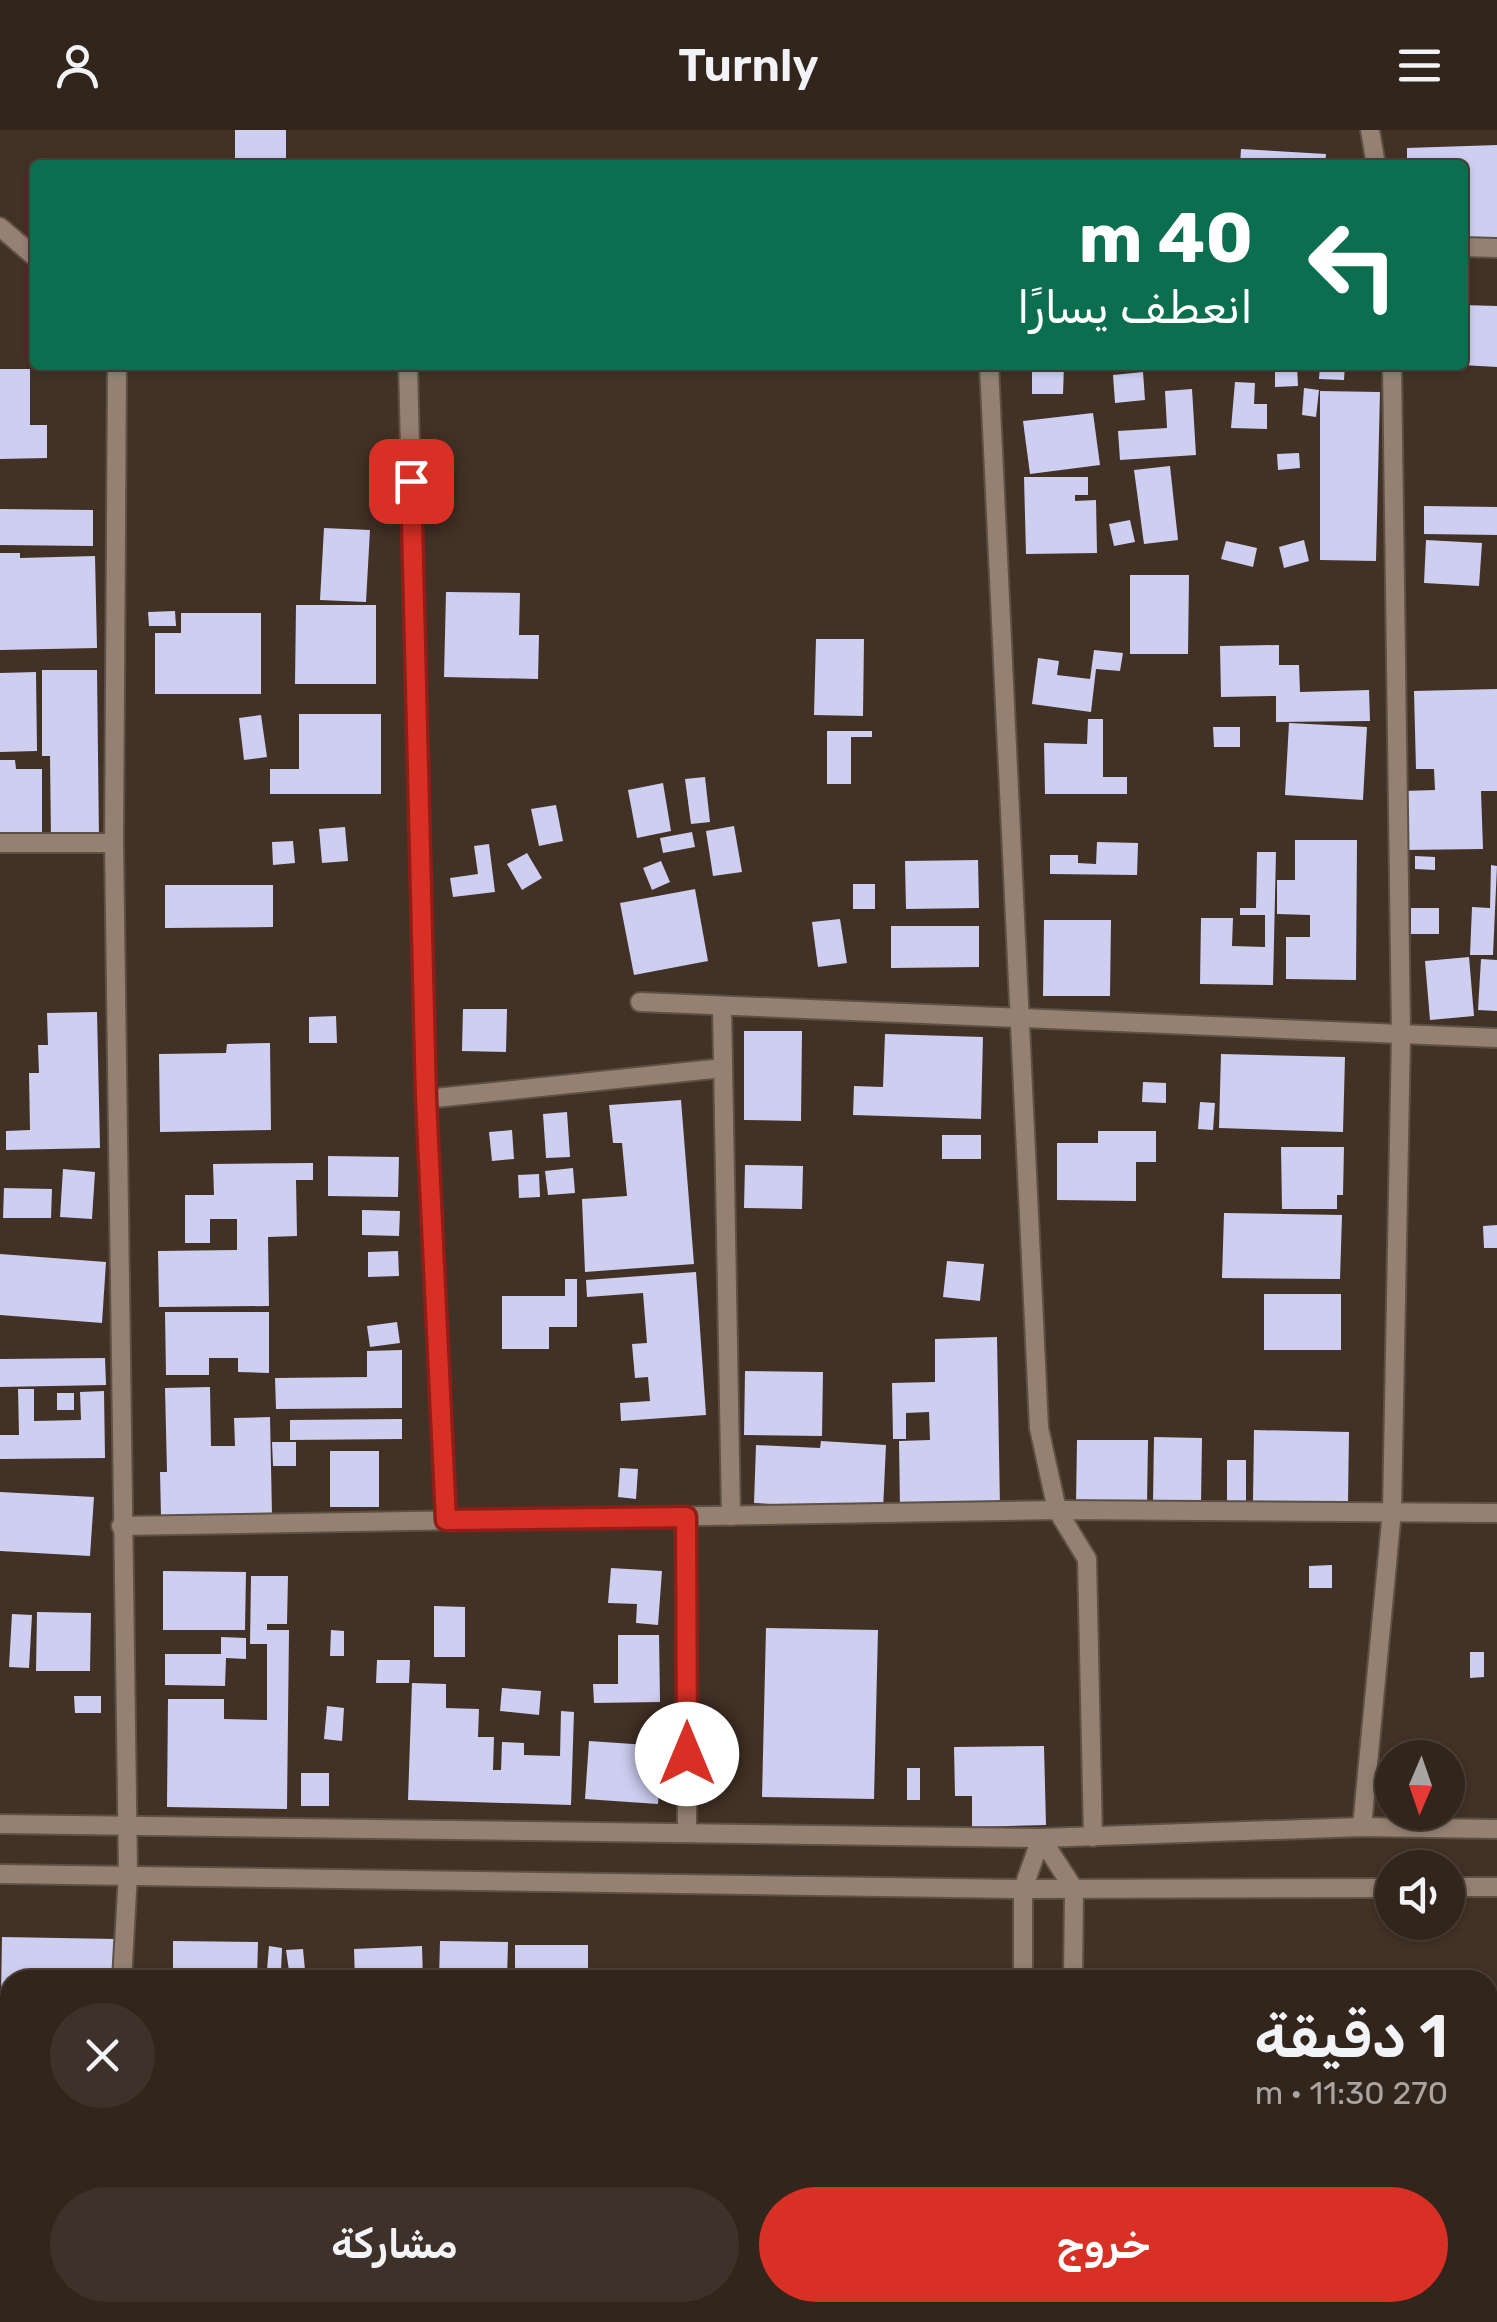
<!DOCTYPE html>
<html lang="ar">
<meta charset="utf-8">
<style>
:root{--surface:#32251c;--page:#3d3129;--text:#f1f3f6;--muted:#a8a5a3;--line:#4d423b;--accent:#d93025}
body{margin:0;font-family:Rubik,"Noto Sans Arabic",sans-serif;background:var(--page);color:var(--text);direction:rtl;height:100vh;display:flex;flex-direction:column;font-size:38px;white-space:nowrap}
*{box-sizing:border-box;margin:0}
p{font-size:32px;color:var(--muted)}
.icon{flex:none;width:55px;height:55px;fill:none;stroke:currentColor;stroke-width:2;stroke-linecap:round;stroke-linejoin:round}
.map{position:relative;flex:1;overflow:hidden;direction:ltr}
.drawer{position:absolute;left:0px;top:1840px;width:1498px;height:352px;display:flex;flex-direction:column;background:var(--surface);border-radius:30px 30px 0 0;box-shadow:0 2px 8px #0004,0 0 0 2px var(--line);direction:rtl}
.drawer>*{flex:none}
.top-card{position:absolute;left:30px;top:30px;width:1438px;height:210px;border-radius:10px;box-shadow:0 2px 8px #0004,0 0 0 2px var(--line);direction:rtl;background:#0b6e4f;color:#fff;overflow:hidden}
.needle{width:65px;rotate:182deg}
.buttons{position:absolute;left:1375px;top:1610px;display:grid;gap:20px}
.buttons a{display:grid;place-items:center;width:90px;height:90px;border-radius:50%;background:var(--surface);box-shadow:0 2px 8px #0004,0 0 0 2px var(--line);font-size:50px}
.pin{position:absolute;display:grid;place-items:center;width:85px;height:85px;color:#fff;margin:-42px;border-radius:20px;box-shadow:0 5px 15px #0006}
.me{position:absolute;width:110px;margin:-55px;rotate:0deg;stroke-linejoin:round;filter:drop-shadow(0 0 8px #0008)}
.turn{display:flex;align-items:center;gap:35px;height:210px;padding:0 50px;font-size:45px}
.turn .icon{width:130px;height:130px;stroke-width:2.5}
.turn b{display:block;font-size:70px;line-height:85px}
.round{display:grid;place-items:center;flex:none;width:105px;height:105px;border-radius:52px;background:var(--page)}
.headline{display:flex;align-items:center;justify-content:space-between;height:170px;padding:0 50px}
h1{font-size:60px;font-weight:600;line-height:75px}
.primary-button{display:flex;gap:20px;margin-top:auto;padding:20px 50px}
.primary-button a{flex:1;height:115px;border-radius:60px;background:var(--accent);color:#fff;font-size:40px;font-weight:600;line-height:115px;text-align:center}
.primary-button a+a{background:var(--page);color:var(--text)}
header{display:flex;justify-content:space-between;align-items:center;height:130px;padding:0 50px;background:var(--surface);font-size:45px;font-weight:600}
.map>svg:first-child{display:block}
.building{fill:#cecef1}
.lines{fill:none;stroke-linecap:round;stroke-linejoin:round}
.minor-casing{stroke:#5d5045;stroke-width:22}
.minor{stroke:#948172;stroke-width:18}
.route-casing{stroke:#8d1f18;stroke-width:25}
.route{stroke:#d93025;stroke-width:18}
</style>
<header><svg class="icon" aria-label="menu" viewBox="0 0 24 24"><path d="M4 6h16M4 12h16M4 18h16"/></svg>Turnly<svg class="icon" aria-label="person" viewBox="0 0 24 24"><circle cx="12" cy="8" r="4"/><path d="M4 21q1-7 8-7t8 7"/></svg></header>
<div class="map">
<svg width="1497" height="2192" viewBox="0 0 1497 2192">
<rect width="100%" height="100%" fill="#423125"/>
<!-- building -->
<g class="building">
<polygon points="235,0 286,0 286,31 235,30"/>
<polygon points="1497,15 1497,127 1462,128 1462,35 1407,35 1407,18"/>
<polygon points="1241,19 1326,24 1325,35 1240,35"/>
<polygon points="1462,175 1497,176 1497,237 1462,235"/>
<polygon points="1032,235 1064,235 1063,264 1032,264"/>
<polygon points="1275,235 1297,235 1298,256 1275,257"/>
<polygon points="1320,235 1345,235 1344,250 1319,249"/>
<polygon points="0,239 30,239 30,295 47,295 47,328 0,329"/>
<polygon points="1143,242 1145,270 1115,273 1113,245"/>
<polygon points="1235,252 1255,253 1254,274 1267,274 1267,299 1231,298"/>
<polygon points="1304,258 1319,260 1316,287 1302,285"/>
<polygon points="1192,259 1196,325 1120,330 1118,301 1167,298 1165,261"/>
<polygon points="1320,261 1380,262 1376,431 1320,430"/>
<polygon points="1093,283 1100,335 1030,344 1023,291"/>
<polygon points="1299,323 1300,338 1278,340 1277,324"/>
<polygon points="1170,336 1178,410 1144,414 1134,340"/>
<polygon points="1024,347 1088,347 1088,365 1075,365 1075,371 1096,370 1097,423 1026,424"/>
<polygon points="1424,376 1497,377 1497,405 1424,404"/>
<polygon points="0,379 93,380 93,416 0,415"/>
<polygon points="1130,390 1135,412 1114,416 1109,394"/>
<polygon points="324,398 370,400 366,472 320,470"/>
<polygon points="1304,410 1309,431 1284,438 1279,417"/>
<polygon points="1426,410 1482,413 1479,456 1424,453"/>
<polygon points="1226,411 1257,418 1253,437 1221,429"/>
<polygon points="0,423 20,423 20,428 95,426 97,518 0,520"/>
<polygon points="1130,445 1189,445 1188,524 1130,524"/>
<polygon points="446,462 520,463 519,505 539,505 538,549 444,547"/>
<polygon points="296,475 376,475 376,554 295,554"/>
<polygon points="175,481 176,496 149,496 148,482"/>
<polygon points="181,483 261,483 261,564 155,564 155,503 181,503"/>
<polygon points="816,509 864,509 863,586 814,585"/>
<polygon points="1279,515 1279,535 1299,535 1300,562 1369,560 1370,591 1276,592 1276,566 1221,567 1220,516"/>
<polygon points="1094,520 1123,523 1120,541 1096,539 1091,582 1032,574 1038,528 1059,531 1057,545 1090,549"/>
<polygon points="42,540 97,540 99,710 51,710 50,626 42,626"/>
<polygon points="36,542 37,621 0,622 0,543"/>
<polygon points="1497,559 1497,661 1481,661 1483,719 1404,720 1403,661 1435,660 1434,639 1416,639 1414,561"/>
<polygon points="299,584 381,584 381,664 270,664 270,639 299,639"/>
<polygon points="261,585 267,627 244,630 239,588"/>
<polygon points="1088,589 1103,589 1103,647 1127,647 1127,664 1045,664 1044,613 1087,614"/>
<polygon points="1289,593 1367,597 1363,670 1285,665"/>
<polygon points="1213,597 1240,597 1240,617 1214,617"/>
<polygon points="827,601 872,601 872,607 851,607 851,654 827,654"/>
<polygon points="0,630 15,630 16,639 42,639 42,703 0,703"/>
<polygon points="705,647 710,692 691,694 685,649"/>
<polygon points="663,653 671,701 637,708 628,660"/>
<polygon points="556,675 563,711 539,716 531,679"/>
<polygon points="734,696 742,742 713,746 706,701"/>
<polygon points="345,697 348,731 322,733 319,699"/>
<polygon points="692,702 695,717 663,723 660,708"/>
<polygon points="1295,710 1357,710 1356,850 1286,849 1286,807 1310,807 1310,785 1277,784 1277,750 1295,750"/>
<polygon points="293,711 295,733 273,735 272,712"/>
<polygon points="1097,712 1138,713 1137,745 1050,744 1050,725 1078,725 1078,733 1096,734"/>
<polygon points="489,714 495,762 453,767 450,748 478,744 474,716"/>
<polygon points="1257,722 1276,722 1273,855 1200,854 1201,788 1233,788 1232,816 1265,817 1265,785 1240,785 1240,778 1256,778"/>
<polygon points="527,723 542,748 522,760 507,734"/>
<polygon points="1415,726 1435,727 1435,740 1415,739"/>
<polygon points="978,730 979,778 906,779 905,731"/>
<polygon points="661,731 670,752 652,760 643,738"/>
<polygon points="1491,735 1497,736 1493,825 1470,825 1472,777 1490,778"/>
<rect x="853" y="754" width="22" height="25"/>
<polygon points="165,755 273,755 273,797 165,798"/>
<polygon points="695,759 708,831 634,845 620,773"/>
<rect x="1411" y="778" width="28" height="26"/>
<polygon points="840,789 847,833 818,837 812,792"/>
<polygon points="1044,790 1111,790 1110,866 1043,866"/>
<polygon points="891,796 979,796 979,837 891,838"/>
<polygon points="1469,827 1474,886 1430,890 1425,831"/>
<polygon points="1481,829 1497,830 1497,881 1478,880"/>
<polygon points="463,879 507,879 506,922 462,921"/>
<polygon points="97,882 100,1018 6,1020 6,1001 30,1000 29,943 39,943 38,915 48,915 47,883"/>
<polygon points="336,886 337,913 309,913 309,887"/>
<polygon points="744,901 802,901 801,991 744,990"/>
<polygon points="885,904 983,907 981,989 853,985 854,956 883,957"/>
<polygon points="270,913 271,1000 160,1002 159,924 226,923 227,914"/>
<polygon points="1221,924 1345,927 1343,1002 1219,998"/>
<polygon points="1143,952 1166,953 1166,973 1142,972"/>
<polygon points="681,970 694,1134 585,1142 582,1069 627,1066 622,1013 613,1013 609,975"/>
<polygon points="1200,972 1215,973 1213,1000 1198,999"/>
<polygon points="567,982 570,1027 546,1028 543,984"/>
<polygon points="512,1000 514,1029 492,1031 489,1002"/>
<polygon points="1098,1001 1156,1001 1156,1032 1136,1032 1136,1071 1057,1070 1057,1013 1098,1013"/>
<rect x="942" y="1005" width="39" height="24"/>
<polygon points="1281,1017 1344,1017 1343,1065 1337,1065 1337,1079 1282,1079"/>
<polygon points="328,1026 399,1027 398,1067 328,1066"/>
<polygon points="313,1033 313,1050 296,1050 297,1106 268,1107 269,1176 159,1177 158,1121 237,1120 237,1089 210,1089 210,1113 185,1113 185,1065 214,1065 213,1034"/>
<polygon points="745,1035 803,1036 802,1079 744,1078"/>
<polygon points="573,1038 575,1063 548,1065 545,1041"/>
<polygon points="63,1039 95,1042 92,1089 60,1087"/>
<polygon points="539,1044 540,1067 519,1068 518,1045"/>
<polygon points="4,1058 52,1059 51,1088 3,1088"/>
<polygon points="362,1080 400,1081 399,1106 362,1105"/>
<polygon points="1224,1083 1342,1085 1340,1149 1222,1148"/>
<polygon points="1497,1095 1497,1118 1484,1118 1483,1096"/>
<polygon points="398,1121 399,1146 368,1147 368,1122"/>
<polygon points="0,1124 106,1132 102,1193 0,1185"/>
<polygon points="947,1131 984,1134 980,1171 943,1167"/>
<polygon points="696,1142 706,1285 621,1291 620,1273 650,1271 648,1247 635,1248 632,1214 647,1213 643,1163 587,1167 586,1150"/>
<polygon points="565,1149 577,1149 577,1197 549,1197 549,1219 502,1219 502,1166 565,1166"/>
<rect x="1264" y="1164" width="77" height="56"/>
<polygon points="165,1182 269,1182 269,1243 238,1242 238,1228 209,1228 209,1245 166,1245"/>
<polygon points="397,1192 400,1213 370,1217 367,1196"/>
<polygon points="997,1207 1000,1378 900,1379 899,1311 930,1310 929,1282 906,1283 906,1309 893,1309 892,1253 935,1252 935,1209"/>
<polygon points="402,1220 402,1278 276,1279 275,1248 367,1247 367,1221"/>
<polygon points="105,1228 106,1255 0,1257 0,1229"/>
<polygon points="745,1241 823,1242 822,1306 744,1305"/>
<polygon points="210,1257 211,1316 235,1316 234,1288 270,1287 272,1385 161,1387 160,1342 167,1342 165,1258"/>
<polygon points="18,1259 34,1259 34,1291 81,1290 80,1262 104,1261 105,1328 0,1329 0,1305 19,1305"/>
<rect x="57" y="1263" width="17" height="17"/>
<polygon points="402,1289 402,1309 290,1310 290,1290"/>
<polygon points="1254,1300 1349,1302 1348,1372 1253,1371"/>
<polygon points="1154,1307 1202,1308 1201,1374 1153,1373"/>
<polygon points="1077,1310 1148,1310 1147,1375 1076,1374"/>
<polygon points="821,1311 886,1315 883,1380 754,1373 756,1315 820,1318"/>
<polygon points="272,1312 296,1312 296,1336 273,1336"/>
<rect x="330" y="1321" width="49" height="56"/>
<rect x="1227" y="1330" width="19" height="42"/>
<polygon points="620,1338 638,1339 636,1369 618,1367"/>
<polygon points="0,1362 94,1367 90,1426 0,1421"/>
<polygon points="1332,1435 1332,1458 1309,1458 1309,1436"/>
<polygon points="611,1438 662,1441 658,1495 636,1493 637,1474 608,1473"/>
<polygon points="163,1441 246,1442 245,1500 163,1500"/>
<polygon points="251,1446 288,1446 287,1494 267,1494 267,1500 289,1500 287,1679 167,1677 168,1569 224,1569 224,1589 267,1590 267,1514 250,1514"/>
<polygon points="434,1476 465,1477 465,1527 434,1527"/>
<polygon points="37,1482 91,1483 90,1541 36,1541"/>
<polygon points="12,1484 32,1485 29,1538 9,1537"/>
<polygon points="766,1498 878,1500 874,1669 762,1667"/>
<polygon points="331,1500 344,1501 344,1526 330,1526"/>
<polygon points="618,1505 659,1505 660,1572 594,1573 593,1554 618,1554"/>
<polygon points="221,1507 246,1508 246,1529 226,1528 225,1556 165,1555 165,1524 221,1524"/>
<polygon points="1470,1522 1484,1522 1484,1547 1470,1548"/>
<polygon points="377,1530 410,1530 409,1553 376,1553"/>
<polygon points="412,1553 446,1554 446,1578 479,1579 478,1607 494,1607 493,1640 501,1640 502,1612 524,1613 524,1625 560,1626 561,1581 574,1582 571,1675 408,1670"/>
<polygon points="502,1558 541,1561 539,1585 500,1581"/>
<polygon points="74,1566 101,1566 101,1583 75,1583"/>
<polygon points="327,1576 344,1578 342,1611 324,1609"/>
<polygon points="589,1611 662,1616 658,1674 585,1669"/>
<polygon points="1044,1616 1046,1695 972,1697 972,1666 955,1666 954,1617"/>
<rect x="907" y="1638" width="13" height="32"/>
<rect x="301" y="1643" width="28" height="33"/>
<polygon points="2,1807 117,1809 116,1850 10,1850 10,1925 0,1924"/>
<polygon points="173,1811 258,1812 257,1850 173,1850"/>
<polygon points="440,1811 508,1812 507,1850 439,1850"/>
<rect x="515" y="1815" width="73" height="35"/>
<polygon points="269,1816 282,1818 281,1841 267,1840"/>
<polygon points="422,1816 423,1850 355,1850 354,1819"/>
<polygon points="303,1819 305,1840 289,1841 286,1820"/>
<polygon points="1149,1844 1293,1844 1292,1850 1149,1850"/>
<rect x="1488" y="1881" width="9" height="52"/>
<rect x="1488" y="1993" width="9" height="56"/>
<rect x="171" y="2182" width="62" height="10"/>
<polygon points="235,2182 276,2182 276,2192 236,2192"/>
<polygon points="281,2182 312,2182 312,2192 280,2192"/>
<polygon points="583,2182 674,2182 674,2192 584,2192"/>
<rect x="950" y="2182" width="57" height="10"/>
</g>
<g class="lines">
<defs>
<g id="minor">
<polyline points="1370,0 1376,35"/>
<polyline points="0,97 35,127"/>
<polyline points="1462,117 1497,118"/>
<polyline points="408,235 426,969 446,1391"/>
<polyline points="989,235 1039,1298 1057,1380 1087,1429 1093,1707"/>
<polyline points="0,713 114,713 128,1743 122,1850"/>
<polyline points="114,713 117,235"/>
<polyline points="640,872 1497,908"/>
<polyline points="722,876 731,1386"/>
<polyline points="426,969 723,938"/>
<polyline points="686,1387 687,1703"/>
<polyline points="121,1396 1057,1380 1497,1383"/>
<polyline points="0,1694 1041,1708 1362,1697 1497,1699"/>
<polyline points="1362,1697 1392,1381 1401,904 1392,235"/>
<polyline points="0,1744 1023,1759 1392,1758"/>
<polyline points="1448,1757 1497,1757"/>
<polyline points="1023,1850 1023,1759 1041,1708 1074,1759 1073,1850"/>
<polyline points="1488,2049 1497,2049"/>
<polyline points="0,2056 10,2056"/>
<polyline points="110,2182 110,2192"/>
<polyline points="1023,2182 1023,2192"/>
<polyline points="1365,2182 1365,2192"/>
<polyline points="408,2192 408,2182"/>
<polyline points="708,2192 708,2182"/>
<polyline points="1071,2192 1071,2182"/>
</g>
</defs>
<!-- minor casing -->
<use href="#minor" class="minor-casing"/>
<!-- minor -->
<use href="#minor" class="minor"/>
</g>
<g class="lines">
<defs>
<polyline id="route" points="411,351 426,968 446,1390 686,1387 687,1624"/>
</defs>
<!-- route casing -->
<use href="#route" class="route-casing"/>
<!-- route -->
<use href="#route" class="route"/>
</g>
</svg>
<div class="buttons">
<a><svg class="needle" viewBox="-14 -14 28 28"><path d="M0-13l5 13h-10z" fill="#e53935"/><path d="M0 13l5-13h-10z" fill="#a8a5a3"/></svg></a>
<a><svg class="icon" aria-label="sound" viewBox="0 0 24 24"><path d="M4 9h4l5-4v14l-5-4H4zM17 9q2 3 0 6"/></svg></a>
</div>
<div class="pin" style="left:411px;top:351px;background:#d93025"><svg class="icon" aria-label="arrive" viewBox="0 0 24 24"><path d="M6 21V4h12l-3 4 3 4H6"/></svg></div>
<svg class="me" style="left:687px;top:1624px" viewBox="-20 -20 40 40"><circle r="19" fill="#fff"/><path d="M0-13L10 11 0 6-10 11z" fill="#d93025"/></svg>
<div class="top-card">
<div class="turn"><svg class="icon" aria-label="left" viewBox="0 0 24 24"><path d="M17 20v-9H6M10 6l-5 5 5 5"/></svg><div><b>40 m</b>انعطف يسارًا</div></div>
</div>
<section class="drawer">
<div class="headline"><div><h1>1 دقيقة</h1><p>270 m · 11:30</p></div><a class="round"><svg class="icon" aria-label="close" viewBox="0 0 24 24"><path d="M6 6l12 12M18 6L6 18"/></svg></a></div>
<div class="primary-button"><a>خروج</a><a>مشاركة</a></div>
</section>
</div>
